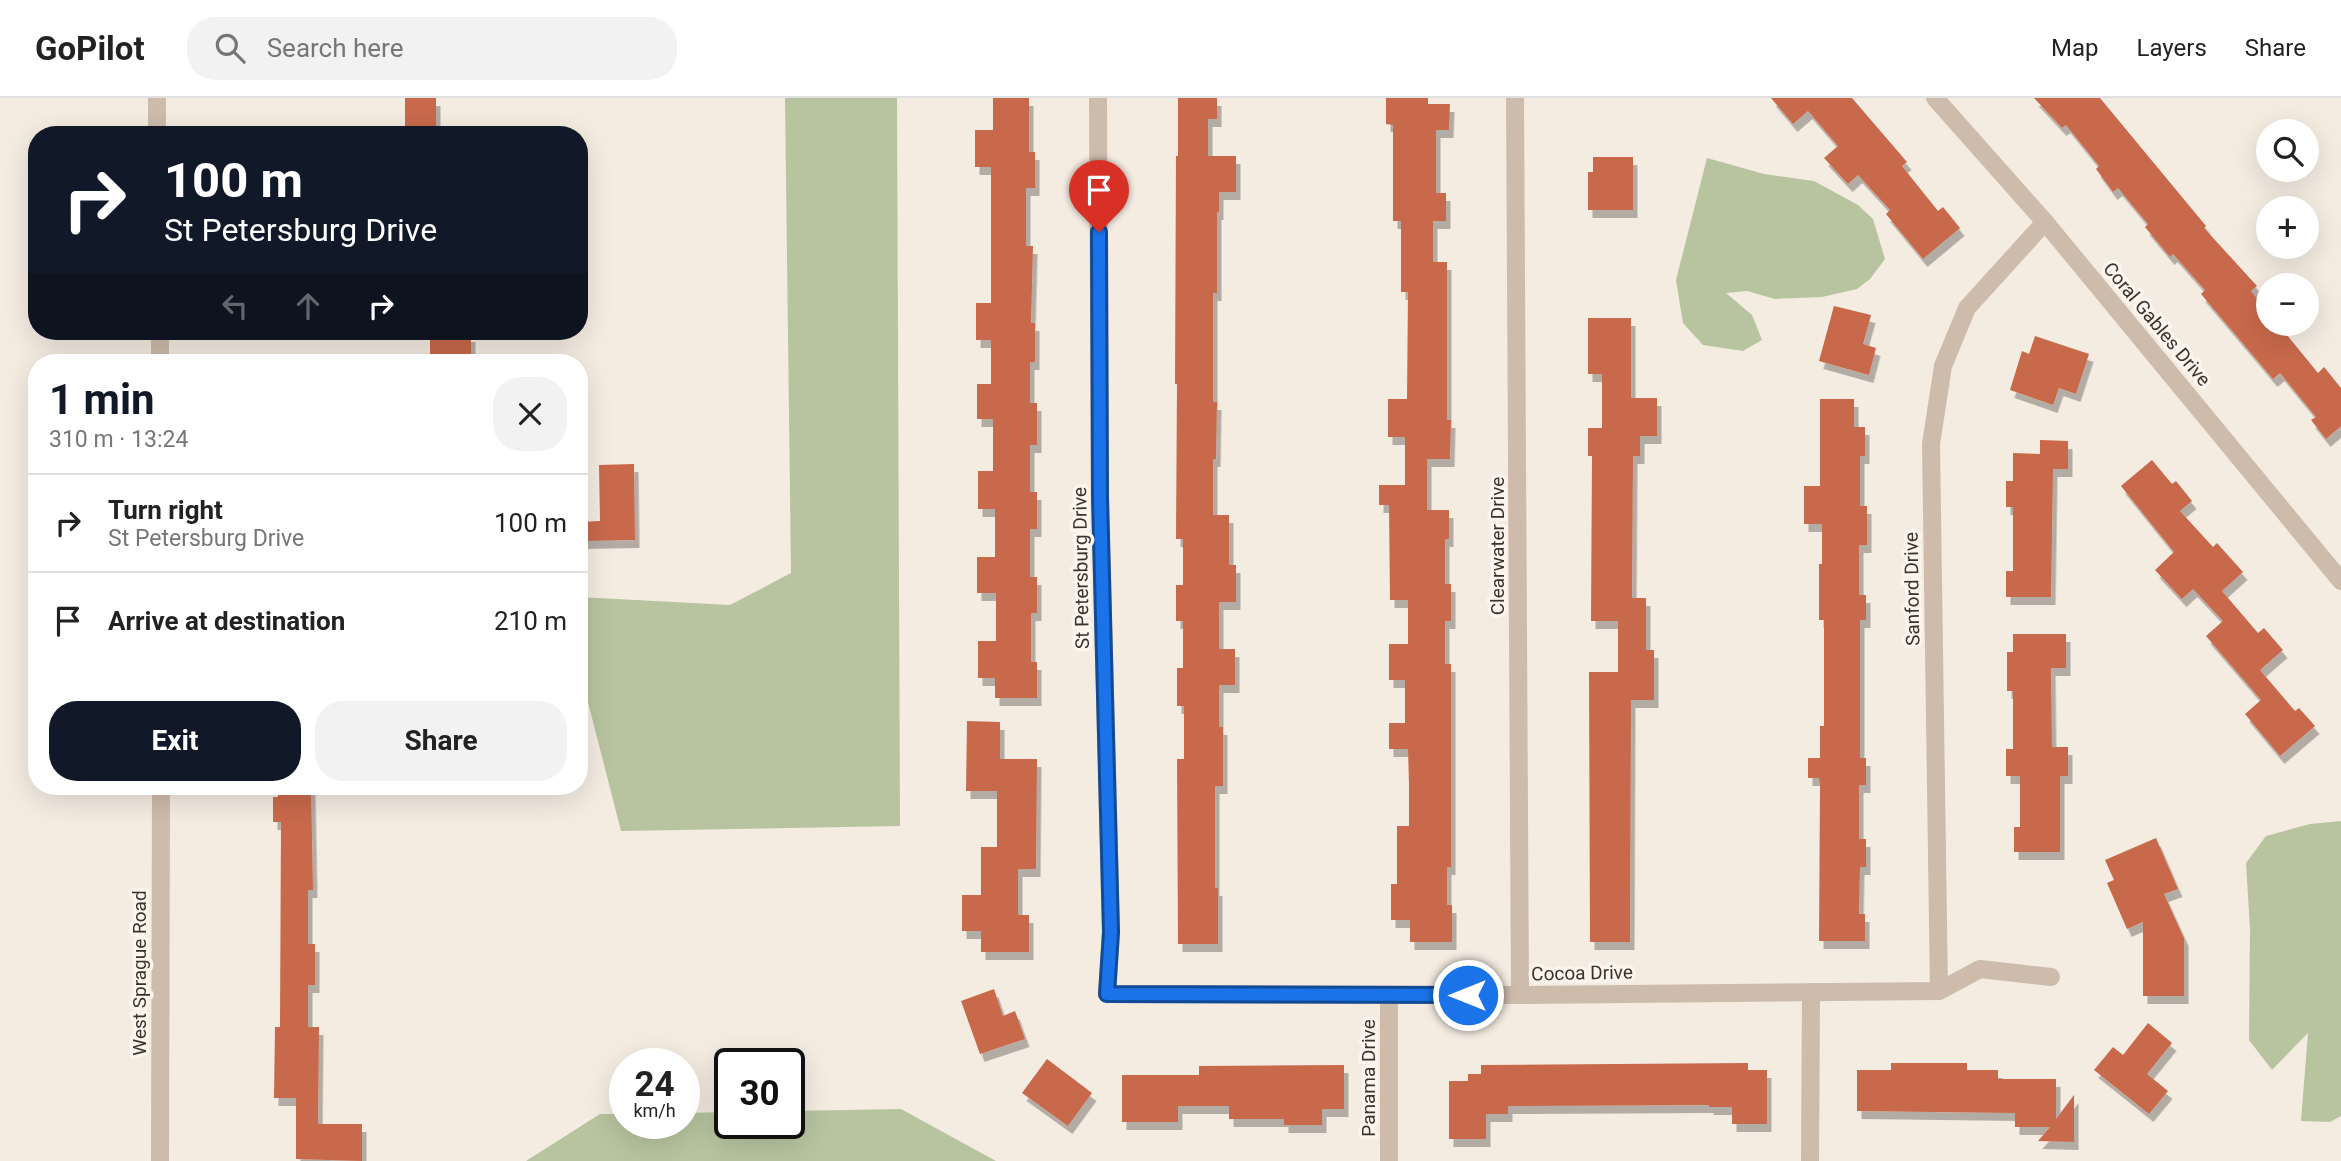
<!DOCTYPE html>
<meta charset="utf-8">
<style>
:root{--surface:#fff;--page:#f2f2f2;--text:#222;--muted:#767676;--line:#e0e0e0;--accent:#111827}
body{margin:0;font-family:Roboto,sans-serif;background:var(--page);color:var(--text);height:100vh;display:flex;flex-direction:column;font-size:26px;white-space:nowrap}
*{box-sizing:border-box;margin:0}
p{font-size:23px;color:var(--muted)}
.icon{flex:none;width:38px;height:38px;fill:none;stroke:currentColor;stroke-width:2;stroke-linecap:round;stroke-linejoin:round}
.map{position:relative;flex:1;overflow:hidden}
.details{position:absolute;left:28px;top:256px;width:560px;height:441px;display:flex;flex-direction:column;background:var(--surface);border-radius:28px;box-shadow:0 7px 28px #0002}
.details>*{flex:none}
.hud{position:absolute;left:28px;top:28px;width:560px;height:214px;border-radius:28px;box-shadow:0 7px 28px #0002;background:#111827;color:#fff;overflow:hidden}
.buttons{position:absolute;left:2256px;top:21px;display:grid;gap:14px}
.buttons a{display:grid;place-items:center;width:63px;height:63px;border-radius:50%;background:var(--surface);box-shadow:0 7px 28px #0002;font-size:35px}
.speed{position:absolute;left:609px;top:950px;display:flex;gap:14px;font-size:35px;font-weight:700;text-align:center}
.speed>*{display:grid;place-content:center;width:91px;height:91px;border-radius:50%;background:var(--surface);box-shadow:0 7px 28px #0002;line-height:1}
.speed small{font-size:18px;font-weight:400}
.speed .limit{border:4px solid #111;border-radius:10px;background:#fff;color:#111}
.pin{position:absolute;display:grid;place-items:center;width:60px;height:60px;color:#fff;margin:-72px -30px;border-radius:50% 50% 50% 0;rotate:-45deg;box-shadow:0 0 7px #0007}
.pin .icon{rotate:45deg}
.me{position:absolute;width:77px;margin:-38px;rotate:270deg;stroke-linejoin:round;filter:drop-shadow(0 0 5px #0008)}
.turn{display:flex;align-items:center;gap:24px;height:147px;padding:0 21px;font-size:32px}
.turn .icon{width:91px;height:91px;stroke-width:2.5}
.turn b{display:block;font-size:49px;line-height:60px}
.lanes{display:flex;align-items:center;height:66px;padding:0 21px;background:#0003;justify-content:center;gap:35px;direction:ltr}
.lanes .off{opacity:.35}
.round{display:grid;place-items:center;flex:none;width:74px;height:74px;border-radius:28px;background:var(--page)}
.head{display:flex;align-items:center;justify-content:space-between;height:119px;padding:0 21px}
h1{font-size:42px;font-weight:700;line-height:52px;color:var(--accent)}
.button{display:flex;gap:14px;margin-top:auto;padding:14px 21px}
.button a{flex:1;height:80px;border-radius:28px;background:var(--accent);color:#fff;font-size:28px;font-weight:700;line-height:80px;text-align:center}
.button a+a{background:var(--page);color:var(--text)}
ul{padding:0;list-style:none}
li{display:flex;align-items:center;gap:21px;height:98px;padding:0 21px;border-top:2px solid var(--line)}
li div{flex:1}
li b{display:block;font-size:26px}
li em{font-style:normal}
header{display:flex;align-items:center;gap:42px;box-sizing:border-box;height:98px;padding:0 35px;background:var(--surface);border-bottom:2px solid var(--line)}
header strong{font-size:33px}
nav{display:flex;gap:38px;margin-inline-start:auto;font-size:24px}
.search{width:490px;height:63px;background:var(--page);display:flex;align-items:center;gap:18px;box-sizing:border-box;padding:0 24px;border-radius:28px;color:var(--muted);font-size:26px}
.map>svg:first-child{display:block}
.green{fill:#b8c4a0}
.building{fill:#c8694b;filter:url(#shadow)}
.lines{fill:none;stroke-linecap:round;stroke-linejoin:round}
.minor{stroke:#cdbbac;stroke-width:18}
.route-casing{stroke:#114b97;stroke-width:18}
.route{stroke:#1a73e8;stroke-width:12}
.labels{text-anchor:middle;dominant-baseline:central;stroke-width:7;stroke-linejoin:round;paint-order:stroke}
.street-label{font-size:19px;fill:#3b302b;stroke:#fbf5ee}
</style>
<header>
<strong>GoPilot</strong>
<div class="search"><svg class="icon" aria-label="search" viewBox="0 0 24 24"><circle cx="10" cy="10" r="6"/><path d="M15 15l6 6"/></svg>Search here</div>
<nav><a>Map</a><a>Layers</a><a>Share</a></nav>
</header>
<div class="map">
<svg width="2341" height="1063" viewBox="0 0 2341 1063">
<defs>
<filter id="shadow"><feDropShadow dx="4.5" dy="8" stdDeviation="0" flood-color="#0004"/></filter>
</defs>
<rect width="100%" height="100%" fill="#f4ebe1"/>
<!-- green -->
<g class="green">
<polygon points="785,0 897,0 900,728 621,733 579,569 579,499 730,507 791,475"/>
<polygon points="1707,60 1764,76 1814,83 1858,107 1873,121 1885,161 1870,181 1857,191 1822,199 1775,201 1747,193 1726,195 1752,217 1762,242 1743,253 1703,247 1683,225 1676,182"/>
<polygon points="2341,723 2341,1018 2330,1024 2301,1023 2308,935 2272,972 2249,942 2250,831 2246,765 2266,738 2310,726"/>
<polygon points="901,1011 996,1063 526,1063 600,1016 625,1016 625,1026 684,1026 684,1015 730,1014 730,1026 789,1026 789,1013"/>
</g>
<!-- building -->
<g class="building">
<rect x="405" y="0" width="31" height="30"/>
<polygon points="993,0 1029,0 1029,54 1035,54 1035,90 1026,90 1026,148 1033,148 1031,225 1035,225 1035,264 1030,264 1030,305 1037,305 1037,347 1030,347 1030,394 1037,394 1037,431 1030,431 1030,479 1037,479 1037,515 1031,515 1031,564 1037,564 1037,600 995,600 995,580 978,580 978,543 996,543 996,495 977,495 977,459 995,459 995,411 978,411 978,373 993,373 993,321 977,321 977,286 991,286 991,242 976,242 976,205 991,205 991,69 975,69 975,32 993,32"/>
<polygon points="1178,0 1217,0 1217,21 1208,21 1208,58 1236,58 1236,94 1219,94 1219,114 1217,114 1217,195 1213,195 1213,304 1217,304 1216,361 1213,361 1213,417 1229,417 1229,467 1236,467 1236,504 1219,504 1219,551 1235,551 1235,587 1219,587 1219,629 1223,629 1223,688 1215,688 1215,790 1218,790 1218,846 1178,846 1177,661 1184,661 1184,608 1177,608 1177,570 1183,570 1183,523 1176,523 1176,487 1183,487 1183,441 1176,441 1177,286 1175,286 1176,58 1178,58"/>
<polygon points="1386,0 1428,0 1428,6 1450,6 1449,32 1436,32 1436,95 1446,95 1446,123 1433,123 1433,164 1447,164 1447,322 1451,322 1450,361 1427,361 1427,412 1449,412 1449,441 1445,441 1445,486 1451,486 1451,523 1445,523 1445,566 1451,566 1451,769 1447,769 1447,807 1452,807 1452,844 1410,844 1410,822 1391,822 1391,786 1397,786 1397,728 1409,728 1409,686 1408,651 1389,651 1389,625 1405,625 1405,582 1389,582 1389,546 1408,546 1408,502 1390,502 1389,407 1379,407 1379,387 1405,387 1405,339 1388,339 1388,301 1407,301 1408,194 1401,194 1401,123 1393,123 1393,27 1386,26"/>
<polygon points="1771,0 1852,0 1907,64 1902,68 1938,113 1943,109 1960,130 1923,161 1886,116 1890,112 1858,77 1848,86 1824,60 1838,48 1808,13 1793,26"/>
<polygon points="2034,0 2100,0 2206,128 2204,130 2257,188 2251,193 2268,214 2268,226 2278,226 2318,275 2324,269 2341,290 2341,328 2326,341 2311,322 2316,319 2280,275 2273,281 2201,196 2205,192 2173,156 2170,159 2145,129 2148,126 2118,90 2113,94 2096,71 2099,68 2066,27 2062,30"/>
<polygon points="1593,59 1633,59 1633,112 1588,112 1588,74 1593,74"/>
<polygon points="1834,208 1871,217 1863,246 1876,250 1869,277 1819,263"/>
<polygon points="1588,220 1631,220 1631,300 1657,300 1657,338 1640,338 1640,358 1633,358 1632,500 1646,500 1646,552 1654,552 1654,602 1631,602 1630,844 1590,844 1589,574 1618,574 1618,523 1591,523 1592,358 1588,358 1588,330 1602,330 1602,276 1588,276"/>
<polygon points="430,233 460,233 460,236 471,236 471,258 430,259"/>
<polygon points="2035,238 2089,256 2076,296 2059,290 2053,307 2010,292 2022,253 2029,256"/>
<polygon points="1820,301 1854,301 1854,329 1865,329 1865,358 1860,358 1860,408 1867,408 1867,447 1859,447 1859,497 1866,497 1866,522 1860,522 1860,660 1866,660 1866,687 1859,687 1859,741 1866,741 1866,769 1860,769 1859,816 1865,816 1865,843 1819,843 1820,687 1819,680 1808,680 1808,660 1820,660 1820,628 1824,628 1824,522 1819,522 1819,466 1822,466 1822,426 1804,426 1804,388 1820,388"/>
<polygon points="2040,342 2068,343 2068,371 2053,371 2051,499 2006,499 2006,473 2013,473 2013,409 2006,409 2006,383 2013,383 2013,355 2040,356"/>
<polygon points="2152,362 2172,386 2176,383 2192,403 2180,413 2213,449 2217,445 2243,474 2222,493 2258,535 2264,530 2283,552 2260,572 2295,613 2299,610 2315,628 2280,658 2245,616 2261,602 2206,538 2223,523 2193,491 2182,501 2155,472 2174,454 2121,388"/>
<polygon points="634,366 635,442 579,443 579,424 600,423 599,367"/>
<polygon points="2013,536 2066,536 2066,570 2051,570 2052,649 2068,649 2068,678 2060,678 2060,754 2014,754 2014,729 2020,729 2020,678 2006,678 2006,651 2013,651 2013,593 2007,593 2007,554 2013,554"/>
<polygon points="967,623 1000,624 1000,661 1037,661 1036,771 1018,771 1018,817 1029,817 1029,854 981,854 981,833 962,833 962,797 981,797 981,749 997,749 997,693 966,693"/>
<polygon points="278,688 311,688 313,792 308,792 308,846 315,846 315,887 308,887 308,929 319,929 318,1026 362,1026 362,1063 296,1061 296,1000 274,1000 275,929 280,929 281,724 273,724 273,699 278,699"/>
<polygon points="2156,740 2178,791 2164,796 2184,840 2184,898 2143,898 2143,824 2127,831 2107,785 2114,782 2105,762"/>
<polygon points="994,891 1003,918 1015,913 1025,941 980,956 961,903"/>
<polygon points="2148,925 2172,945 2147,976 2168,993 2149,1016 2094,972 2113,949 2123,957"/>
<polygon points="1047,961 1092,995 1068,1028 1022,995"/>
<polygon points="1748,965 1748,972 1767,972 1767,1026 1732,1026 1732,1009 1709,1009 1709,1007 1508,1008 1508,1016 1486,1016 1486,1041 1449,1041 1449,983 1468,983 1468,976 1481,976 1481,967"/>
<polygon points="1891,965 1967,965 1967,972 1998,972 1998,981 2056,981 2056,1021 2074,997 2074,1044 2038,1043 2050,1029 2015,1029 2015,1015 1857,1013 1857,972 1891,972"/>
<polygon points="1344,967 1344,1011 1322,1011 1322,1027 1284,1027 1284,1021 1229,1021 1229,1008 1178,1008 1178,1024 1122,1024 1122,977 1199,977 1199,968"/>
</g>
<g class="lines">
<!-- minor -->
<g class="minor">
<polyline points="157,0 157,37"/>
<polyline points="1098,0 1100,400 1111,834 1107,896 1520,897 1939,893 1980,871 2051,879"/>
<polyline points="1515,0 1520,897"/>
<polyline points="1935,0 2045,124 2341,483"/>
<polyline points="160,233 160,264"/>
<polyline points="1939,893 1931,346 1943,268 1967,210 2045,124"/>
<polyline points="1389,897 1389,1063"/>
<polyline points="160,1063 161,688"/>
<polyline points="1810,1063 1811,894"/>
</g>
</g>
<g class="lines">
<defs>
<polyline id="route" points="1099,134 1100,400 1111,834 1107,896 1468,897"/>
</defs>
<!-- route casing -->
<use href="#route" class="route-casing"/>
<!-- route -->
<use href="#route" class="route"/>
</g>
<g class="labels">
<!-- street labels -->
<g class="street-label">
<text transform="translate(2157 226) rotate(50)">Coral Gables Drive</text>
<text transform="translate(1497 448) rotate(-90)">Clearwater Drive</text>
<text transform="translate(1081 470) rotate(-91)">St Petersburg Drive</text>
<text transform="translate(1912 491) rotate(-91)">Sanford Drive</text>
<text transform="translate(139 875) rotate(-90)">West Sprague Road</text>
<text transform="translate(1582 875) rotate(-1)">Cocoa Drive</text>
<text transform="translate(1368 980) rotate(-90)">Panama Drive</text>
</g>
</g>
</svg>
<div class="buttons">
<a><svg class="icon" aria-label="search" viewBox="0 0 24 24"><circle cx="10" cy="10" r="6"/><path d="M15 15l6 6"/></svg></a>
<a>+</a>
<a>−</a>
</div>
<div class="speed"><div>24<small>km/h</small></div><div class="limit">30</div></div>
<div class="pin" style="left:1099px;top:134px;background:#d93025"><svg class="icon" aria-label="arrive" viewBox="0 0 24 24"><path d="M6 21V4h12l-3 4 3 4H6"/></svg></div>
<svg class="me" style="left:1468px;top:897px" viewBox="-20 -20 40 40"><circle r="17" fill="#1a73e8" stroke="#fff" stroke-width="3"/><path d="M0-11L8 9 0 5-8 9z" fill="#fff"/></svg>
<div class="hud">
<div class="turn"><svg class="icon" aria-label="right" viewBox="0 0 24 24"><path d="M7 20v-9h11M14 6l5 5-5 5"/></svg><div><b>100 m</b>St Petersburg Drive</div></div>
<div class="lanes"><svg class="icon off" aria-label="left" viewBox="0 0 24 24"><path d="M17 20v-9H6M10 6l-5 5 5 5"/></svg><svg class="icon off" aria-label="ahead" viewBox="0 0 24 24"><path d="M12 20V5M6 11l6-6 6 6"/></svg><svg class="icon" aria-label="right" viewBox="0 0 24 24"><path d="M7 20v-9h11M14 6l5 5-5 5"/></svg></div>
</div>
<section class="details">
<div class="head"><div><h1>1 min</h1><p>310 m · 13:24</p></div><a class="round"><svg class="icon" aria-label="close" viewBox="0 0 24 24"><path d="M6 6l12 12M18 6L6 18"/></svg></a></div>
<ul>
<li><svg class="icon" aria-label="right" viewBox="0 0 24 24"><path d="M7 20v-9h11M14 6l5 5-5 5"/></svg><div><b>Turn right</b><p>St Petersburg Drive</p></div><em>100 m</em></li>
<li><svg class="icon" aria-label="arrive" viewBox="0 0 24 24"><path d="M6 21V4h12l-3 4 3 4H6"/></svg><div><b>Arrive at destination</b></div><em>210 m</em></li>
</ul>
<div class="button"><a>Exit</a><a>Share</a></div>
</section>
</div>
